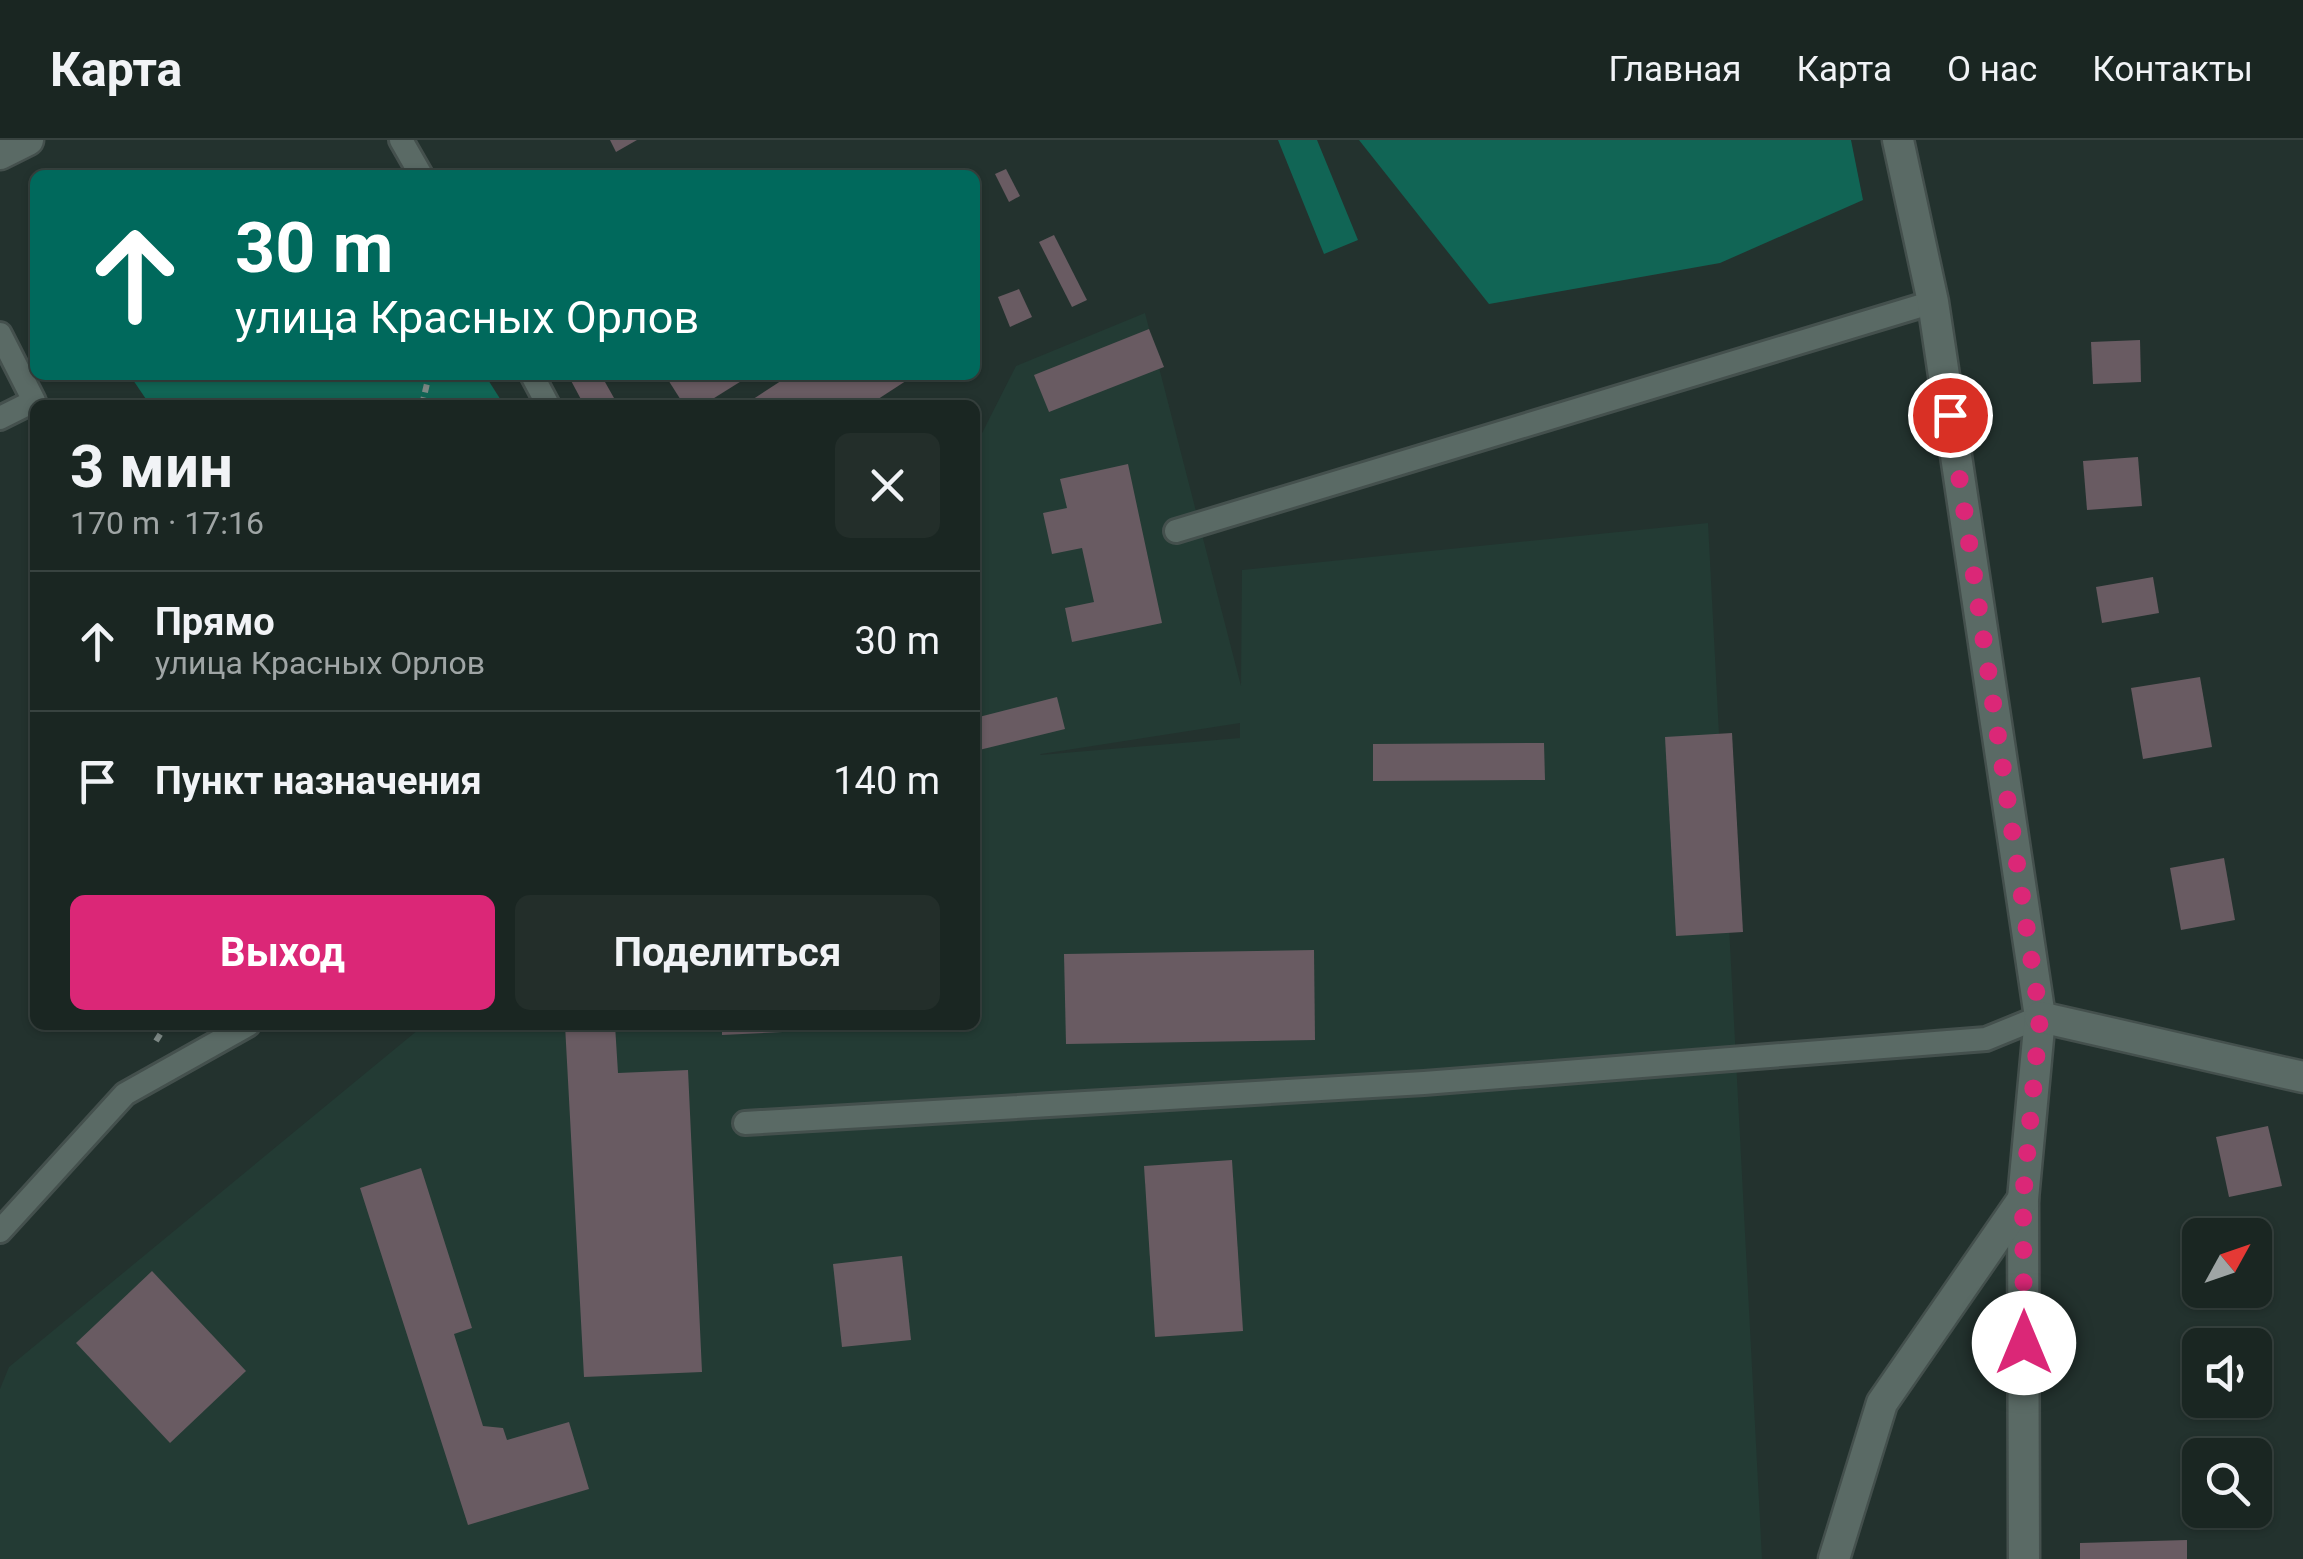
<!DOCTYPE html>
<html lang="ru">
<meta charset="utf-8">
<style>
:root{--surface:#1a2622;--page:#232e2a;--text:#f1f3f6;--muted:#9fa5a5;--line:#384340;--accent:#db2777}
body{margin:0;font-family:Roboto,sans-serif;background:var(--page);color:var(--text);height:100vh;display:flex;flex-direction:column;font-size:38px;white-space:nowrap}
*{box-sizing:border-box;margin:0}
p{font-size:32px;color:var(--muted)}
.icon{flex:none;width:55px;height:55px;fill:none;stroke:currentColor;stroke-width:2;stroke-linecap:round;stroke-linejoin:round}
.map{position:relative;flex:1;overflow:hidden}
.sheet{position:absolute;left:30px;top:260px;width:950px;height:630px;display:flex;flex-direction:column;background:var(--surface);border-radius:15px;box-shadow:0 2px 8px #0004,0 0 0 2px var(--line)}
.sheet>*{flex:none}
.guide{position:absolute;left:30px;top:30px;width:950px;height:210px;border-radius:15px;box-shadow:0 2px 8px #0004,0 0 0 2px var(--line);background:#00695c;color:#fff;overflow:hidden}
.needle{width:65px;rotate:50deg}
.tools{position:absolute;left:2182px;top:1078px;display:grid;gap:20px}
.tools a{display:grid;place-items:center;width:90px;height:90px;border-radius:15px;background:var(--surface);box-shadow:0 2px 8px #0004,0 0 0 2px var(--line);font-size:50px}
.pin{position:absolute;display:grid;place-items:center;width:85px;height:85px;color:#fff;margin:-42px;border:5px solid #fff;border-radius:50%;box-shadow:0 2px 10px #0007}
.me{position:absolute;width:110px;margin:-55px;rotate:0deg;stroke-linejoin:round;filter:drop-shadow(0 0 8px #0008)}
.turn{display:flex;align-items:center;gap:35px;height:210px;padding:0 40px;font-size:45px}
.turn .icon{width:130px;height:130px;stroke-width:2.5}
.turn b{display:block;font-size:70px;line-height:85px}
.round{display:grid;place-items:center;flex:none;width:105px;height:105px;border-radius:15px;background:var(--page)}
.overview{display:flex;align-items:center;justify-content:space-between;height:170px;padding:0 40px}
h1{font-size:60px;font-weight:700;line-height:75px}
.cta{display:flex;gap:20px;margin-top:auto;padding:20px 40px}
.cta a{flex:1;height:115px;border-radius:15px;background:var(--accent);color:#fff;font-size:40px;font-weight:700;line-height:115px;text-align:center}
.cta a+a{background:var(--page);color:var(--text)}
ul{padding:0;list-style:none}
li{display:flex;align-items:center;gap:30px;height:140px;padding:0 40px;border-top:2px solid var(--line)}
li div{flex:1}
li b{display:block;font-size:38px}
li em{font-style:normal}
header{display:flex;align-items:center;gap:60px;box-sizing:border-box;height:140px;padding:0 50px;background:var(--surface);border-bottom:2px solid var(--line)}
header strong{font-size:48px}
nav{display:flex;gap:55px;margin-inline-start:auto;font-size:35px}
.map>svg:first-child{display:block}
.built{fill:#233b34;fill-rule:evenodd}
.green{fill:#116555}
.building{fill:#695b62}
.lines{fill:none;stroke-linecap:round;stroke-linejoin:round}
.service-casing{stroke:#44504d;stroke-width:28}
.minor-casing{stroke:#44504d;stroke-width:35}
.path{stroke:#7c8885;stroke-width:6;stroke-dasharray:8 5;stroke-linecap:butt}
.service{stroke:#5a6a65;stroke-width:22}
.minor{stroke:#5a6a65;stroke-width:30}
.route{stroke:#db2777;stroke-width:18;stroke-dasharray:0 32.4}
</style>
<header>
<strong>Карта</strong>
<nav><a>Главная</a><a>Карта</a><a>О нас</a><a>Контакты</a></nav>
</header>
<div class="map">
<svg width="2303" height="1419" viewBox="0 0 2303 1419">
<rect width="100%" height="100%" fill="#23322e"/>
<!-- built -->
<path class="built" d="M1145 173 1241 546 1242 430 1708 383 1762 1419H0V1249L9 1227 424 885H975V307L1016 226ZM1240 583V598L1040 615 1041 614Z"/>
<!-- green -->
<g class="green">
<polygon points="1278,0 1317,0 1358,100 1324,114"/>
<polygon points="1359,0 1851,0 1863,60 1720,123 1489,164"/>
<polygon points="136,235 485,235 504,265 150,265 131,237"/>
</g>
<!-- building -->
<g class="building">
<polygon points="610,0 637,0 616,12"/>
<polygon points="1006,29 1020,56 1009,62 995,34"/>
<polygon points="1054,95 1087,160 1072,167 1039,102"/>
<polygon points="1019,149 1032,177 1010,187 998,157"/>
<polygon points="1149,189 1164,227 1049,272 1034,235"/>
<polygon points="2140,200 2141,242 2093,244 2091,202"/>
<polygon points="568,235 601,235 618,265 584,265"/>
<polygon points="665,235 751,235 703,265 684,265"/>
<polygon points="790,235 915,235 869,265 744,265"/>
<polygon points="2138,317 2142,366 2087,370 2083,321"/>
<polygon points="1128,324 1162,483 1072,502 1065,468 1094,462 1082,408 1052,414 1043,373 1067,368 1060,339"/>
<polygon points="2153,437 2159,473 2102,483 2096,447"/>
<polygon points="2200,537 2212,607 2143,619 2131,548"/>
<polygon points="1057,557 1065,589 975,611 975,578"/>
<polygon points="1732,593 1743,792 1676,796 1665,597"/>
<polygon points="1544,603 1545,640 1373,641 1373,604"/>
<polygon points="2224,718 2235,780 2181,790 2170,728"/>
<polygon points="1314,810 1315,900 1066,904 1064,814"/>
<polygon points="565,885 615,885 618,933 688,930 702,1232 584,1237"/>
<polygon points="722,885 865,885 865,888 722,895"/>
<polygon points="2268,986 2282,1046 2229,1057 2216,997"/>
<polygon points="1232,1020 1243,1191 1155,1197 1144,1026"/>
<polygon points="421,1028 472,1188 454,1194 483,1286 503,1288 507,1300 569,1282 589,1349 468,1385 360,1048"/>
<polygon points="902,1116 911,1200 842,1207 833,1124"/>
<polygon points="152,1131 246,1231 170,1303 76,1203"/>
<polygon points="2187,1400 2187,1419 2080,1419 2080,1403"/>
</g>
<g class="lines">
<defs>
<g id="service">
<polyline points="401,0 421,35"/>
<polyline points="0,194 34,261 0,278"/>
<polyline points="532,235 548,265"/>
<polyline points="1176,391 1933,162"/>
<polyline points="745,983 1424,943 1986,899 2040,877"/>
<polyline points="0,1091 125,954 248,885"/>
</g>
<g id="minor">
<polyline points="1898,0 1933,162 2040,877 2023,1059 2024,1419"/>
<polyline points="0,14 28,0"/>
<polyline points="2040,877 2303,937"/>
<polyline points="1834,1419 1882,1263 2023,1059"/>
</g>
</defs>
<!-- service casing -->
<use href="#service" class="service-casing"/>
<!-- minor casing -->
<use href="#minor" class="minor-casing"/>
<!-- path -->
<g class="path">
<polyline points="422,265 429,235"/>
<polyline points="156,901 166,885"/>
</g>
<!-- service -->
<use href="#service" class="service"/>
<!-- minor -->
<use href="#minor" class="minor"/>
</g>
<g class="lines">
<!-- route -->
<polyline class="route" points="1950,275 2040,877 2023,1058 2024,1203"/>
</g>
</svg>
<div class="tools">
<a><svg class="needle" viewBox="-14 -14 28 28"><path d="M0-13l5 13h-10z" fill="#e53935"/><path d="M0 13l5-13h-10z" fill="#9fa5a5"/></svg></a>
<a><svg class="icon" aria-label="sound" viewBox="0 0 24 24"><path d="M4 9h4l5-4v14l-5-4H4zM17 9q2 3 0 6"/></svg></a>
<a><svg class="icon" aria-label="search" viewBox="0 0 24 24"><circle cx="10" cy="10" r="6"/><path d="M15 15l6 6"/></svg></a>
</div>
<div class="pin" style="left:1950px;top:275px;background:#d93025"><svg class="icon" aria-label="arrive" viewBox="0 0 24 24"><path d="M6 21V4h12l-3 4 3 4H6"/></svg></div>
<svg class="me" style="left:2024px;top:1203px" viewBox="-20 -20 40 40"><circle r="19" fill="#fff"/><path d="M0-13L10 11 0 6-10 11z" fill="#db2777"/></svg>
<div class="guide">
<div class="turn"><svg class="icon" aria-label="ahead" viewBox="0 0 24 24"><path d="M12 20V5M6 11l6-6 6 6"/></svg><div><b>30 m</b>улица Красных Орлов</div></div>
</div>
<section class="sheet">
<div class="overview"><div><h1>3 мин</h1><p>170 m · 17:16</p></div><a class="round"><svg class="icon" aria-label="close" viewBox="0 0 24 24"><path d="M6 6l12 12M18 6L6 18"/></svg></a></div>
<ul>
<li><svg class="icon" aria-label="ahead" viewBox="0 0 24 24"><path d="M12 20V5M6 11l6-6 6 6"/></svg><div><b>Прямо</b><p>улица Красных Орлов</p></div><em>30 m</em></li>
<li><svg class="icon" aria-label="arrive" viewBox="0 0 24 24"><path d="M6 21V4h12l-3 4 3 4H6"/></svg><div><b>Пункт назначения</b></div><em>140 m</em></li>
</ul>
<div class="cta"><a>Выход</a><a>Поделиться</a></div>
</section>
</div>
